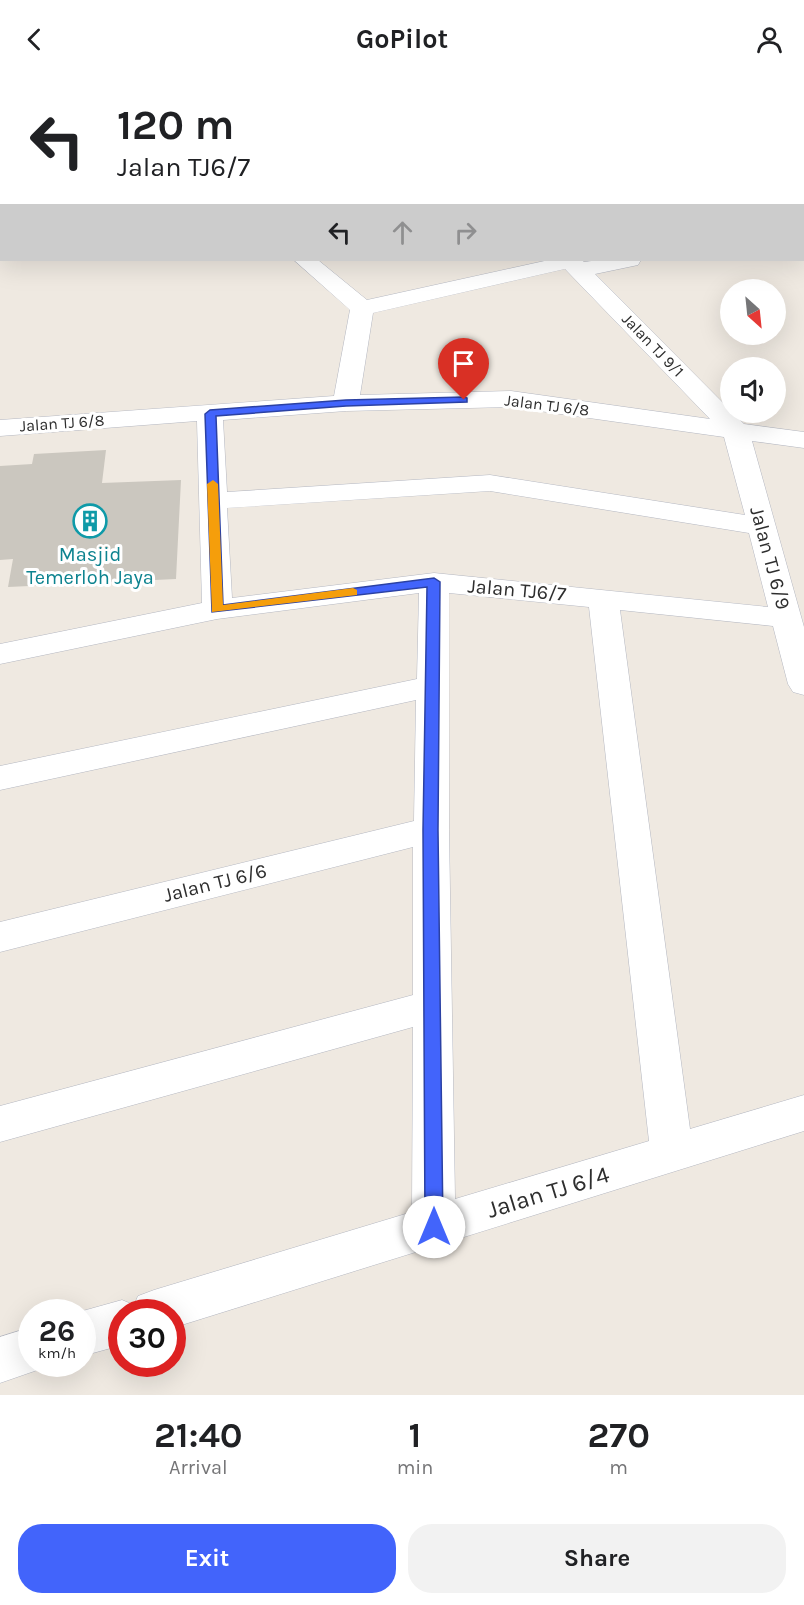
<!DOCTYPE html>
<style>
:root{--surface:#fff;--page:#f2f2f2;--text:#202124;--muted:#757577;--accent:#4264fb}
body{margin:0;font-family:Karla,sans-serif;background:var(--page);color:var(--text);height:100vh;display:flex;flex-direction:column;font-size:22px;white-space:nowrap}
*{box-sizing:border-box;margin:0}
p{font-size:20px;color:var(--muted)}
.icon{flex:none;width:33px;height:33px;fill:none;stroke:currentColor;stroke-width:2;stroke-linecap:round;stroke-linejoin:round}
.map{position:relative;height:1317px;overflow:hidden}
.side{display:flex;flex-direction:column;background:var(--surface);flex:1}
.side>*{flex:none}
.guide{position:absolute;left:0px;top:0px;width:804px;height:183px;box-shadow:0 6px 24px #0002;background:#fff;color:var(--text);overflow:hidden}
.needle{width:39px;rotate:153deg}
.tools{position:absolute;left:720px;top:201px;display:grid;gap:12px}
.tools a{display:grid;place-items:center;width:66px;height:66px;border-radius:50%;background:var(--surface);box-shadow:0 6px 24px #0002;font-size:30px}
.speed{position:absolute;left:18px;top:1221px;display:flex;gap:12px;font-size:30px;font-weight:700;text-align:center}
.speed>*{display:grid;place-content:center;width:78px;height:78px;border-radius:50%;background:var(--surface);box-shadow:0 6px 24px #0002;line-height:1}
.speed small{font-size:15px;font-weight:400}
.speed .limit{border:9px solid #d22;background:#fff;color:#111}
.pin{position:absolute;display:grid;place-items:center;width:51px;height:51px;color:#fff;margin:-62px -26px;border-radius:50% 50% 50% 0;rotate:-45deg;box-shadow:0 0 6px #0007}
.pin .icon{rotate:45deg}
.me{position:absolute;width:66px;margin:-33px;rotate:0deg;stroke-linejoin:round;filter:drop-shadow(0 0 4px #0008)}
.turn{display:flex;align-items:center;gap:21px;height:126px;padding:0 18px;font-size:27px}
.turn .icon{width:78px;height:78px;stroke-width:2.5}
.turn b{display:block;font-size:42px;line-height:51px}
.lanes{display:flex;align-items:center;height:57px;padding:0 18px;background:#0003;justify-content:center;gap:30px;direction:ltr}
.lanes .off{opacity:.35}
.eta{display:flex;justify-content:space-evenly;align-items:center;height:102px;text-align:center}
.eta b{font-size:36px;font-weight:700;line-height:42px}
.cta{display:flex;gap:12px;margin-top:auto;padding:12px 18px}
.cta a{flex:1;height:69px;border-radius:24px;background:var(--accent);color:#fff;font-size:24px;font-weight:700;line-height:69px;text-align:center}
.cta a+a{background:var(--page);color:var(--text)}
header{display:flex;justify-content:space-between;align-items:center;height:78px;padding:0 18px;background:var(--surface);font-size:27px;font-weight:700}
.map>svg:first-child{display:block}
.building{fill:#cbc7bf}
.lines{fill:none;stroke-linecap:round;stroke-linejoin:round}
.minor-casing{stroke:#b4b7c1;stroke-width:1}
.minor{fill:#fff;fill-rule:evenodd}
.route{fill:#4264fb;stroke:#2b41a3;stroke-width:1.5}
.slow{fill:#f59e0b}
.labels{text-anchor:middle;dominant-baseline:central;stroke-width:6;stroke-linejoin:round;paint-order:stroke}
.far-street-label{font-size:16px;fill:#2e2e2e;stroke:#fff}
.culture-label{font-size:20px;fill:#0d838f;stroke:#fff}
.street-label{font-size:20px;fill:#2e2e2e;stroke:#fff}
.near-street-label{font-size:24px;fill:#2e2e2e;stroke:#fff}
</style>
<header><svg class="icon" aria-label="back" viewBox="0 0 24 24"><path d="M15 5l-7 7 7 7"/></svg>GoPilot<svg class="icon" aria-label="person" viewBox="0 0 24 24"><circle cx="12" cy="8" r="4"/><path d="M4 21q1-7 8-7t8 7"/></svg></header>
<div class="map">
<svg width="804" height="1317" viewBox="0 0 804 1317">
<rect width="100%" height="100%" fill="#efe9e1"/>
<!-- building -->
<polygon class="building" points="106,372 102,405 181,402 176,501 8,509 13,481 0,482 0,388 32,386 34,376"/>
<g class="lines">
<defs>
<g id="minor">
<polygon points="110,0 129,0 130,2 111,2"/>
<polygon points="303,0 321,0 322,2 304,2"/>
<polygon points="503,0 522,0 523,2 504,2"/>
<polygon points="703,0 722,0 723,2 704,2"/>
<polygon points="766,0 792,0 765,2"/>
<polygon points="0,19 2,20 2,33 0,32"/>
<polygon points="804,33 804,45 802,46 802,34"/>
<polygon points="0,78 2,78 0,91"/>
<polygon points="802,83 804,83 802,96"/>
<rect x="802" y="139" width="2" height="13"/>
<path d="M294 182H318L367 222 549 182H582L584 184 599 182H641L638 187 595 196 744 346 804 354V370L752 363 804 549V617L793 614 788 606 773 548 620 532 690 1051 804 1017V1053L172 1250V1234H122V1267L82 1278V1234H79L122 1222 134 1227 138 1218 154 1212 412 1134 413 949 0 1064V1028L413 917V769L0 874V844L414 743 416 622 0 712V688L417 601 419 515 217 541 0 586V566L202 525 197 343 0 358V342L334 318 350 232ZM565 191 710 341 511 313 360 317 373 235ZM511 329 724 359 745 437 490 397 227 414 223 342 346 333ZM490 413 749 455 768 529 434 495 232 520 227 430ZM449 515 589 529 649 1063 455 1121 449 752Z"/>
<polygon points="32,1249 32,1286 50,1286 49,1288 0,1305 0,1259"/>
</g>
</defs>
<!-- minor casing -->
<use href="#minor" class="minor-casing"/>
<!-- minor -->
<use href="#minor" class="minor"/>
</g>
<!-- route -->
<polygon class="route" points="464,319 467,320 467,324 346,328 216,338 223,527 434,500 440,504 438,752 443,1149 440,1155 434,1157 427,1155 425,1149 423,752 427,509 212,534 205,336 210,332 346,322"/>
<!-- slow -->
<polygon class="slow" points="213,402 218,406 223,527 353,510 357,512 357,517 212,534 207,406"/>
<!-- icons -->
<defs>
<symbol id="building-ring" viewBox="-11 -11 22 22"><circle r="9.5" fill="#fff" stroke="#0f9aa8" stroke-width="1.5"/><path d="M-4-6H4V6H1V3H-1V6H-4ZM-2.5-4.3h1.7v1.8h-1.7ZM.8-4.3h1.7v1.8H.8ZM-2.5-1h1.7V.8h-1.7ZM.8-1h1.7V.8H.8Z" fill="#0f9aa8"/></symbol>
</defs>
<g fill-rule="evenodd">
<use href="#building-ring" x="71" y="424" width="38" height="38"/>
</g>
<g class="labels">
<!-- far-street labels -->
<g class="far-street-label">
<text transform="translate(653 267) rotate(46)">Jalan TJ 9/1</text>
<text transform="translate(547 327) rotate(7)">Jalan TJ 6/8</text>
<text transform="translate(62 345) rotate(-4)">Jalan TJ 6/8</text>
</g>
<!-- culture labels -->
<g class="culture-label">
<text x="90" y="476">Masjid<tspan x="90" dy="23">Temerloh Jaya</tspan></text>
</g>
<!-- street labels -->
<g class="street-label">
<text transform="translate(770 480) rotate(75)">Jalan TJ 6/9</text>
<text transform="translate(517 512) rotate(5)">Jalan TJ6/7</text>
<text transform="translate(215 805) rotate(-14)">Jalan TJ 6/6</text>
</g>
<!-- near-street labels -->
<g class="near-street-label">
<text transform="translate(548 1114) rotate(-17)">Jalan TJ 6/4</text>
</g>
</g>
</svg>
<div class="tools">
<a><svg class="needle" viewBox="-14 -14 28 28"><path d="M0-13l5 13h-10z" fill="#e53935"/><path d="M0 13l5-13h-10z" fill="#757577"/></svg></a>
<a><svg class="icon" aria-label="sound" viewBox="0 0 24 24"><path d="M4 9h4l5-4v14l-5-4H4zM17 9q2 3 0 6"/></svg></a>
</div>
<div class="speed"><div>26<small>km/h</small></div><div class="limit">30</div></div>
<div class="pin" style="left:464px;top:322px;background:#d93025"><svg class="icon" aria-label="arrive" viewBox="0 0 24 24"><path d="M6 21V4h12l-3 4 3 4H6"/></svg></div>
<svg class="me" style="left:434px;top:1149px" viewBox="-20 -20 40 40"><circle r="19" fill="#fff"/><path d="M0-13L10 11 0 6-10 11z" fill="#4264fb"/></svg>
<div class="guide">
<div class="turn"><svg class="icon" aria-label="left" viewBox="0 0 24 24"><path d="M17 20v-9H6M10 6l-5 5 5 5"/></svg><div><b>120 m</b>Jalan TJ6/7</div></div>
<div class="lanes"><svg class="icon" aria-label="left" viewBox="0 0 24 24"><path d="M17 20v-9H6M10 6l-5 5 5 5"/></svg><svg class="icon off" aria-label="ahead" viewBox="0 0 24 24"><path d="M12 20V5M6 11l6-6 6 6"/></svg><svg class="icon off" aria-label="right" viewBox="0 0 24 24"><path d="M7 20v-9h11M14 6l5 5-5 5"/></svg></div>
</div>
</div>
<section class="side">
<div class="eta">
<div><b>21:40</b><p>Arrival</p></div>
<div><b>1</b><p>min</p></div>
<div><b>270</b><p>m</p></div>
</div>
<div class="cta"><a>Exit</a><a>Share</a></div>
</section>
